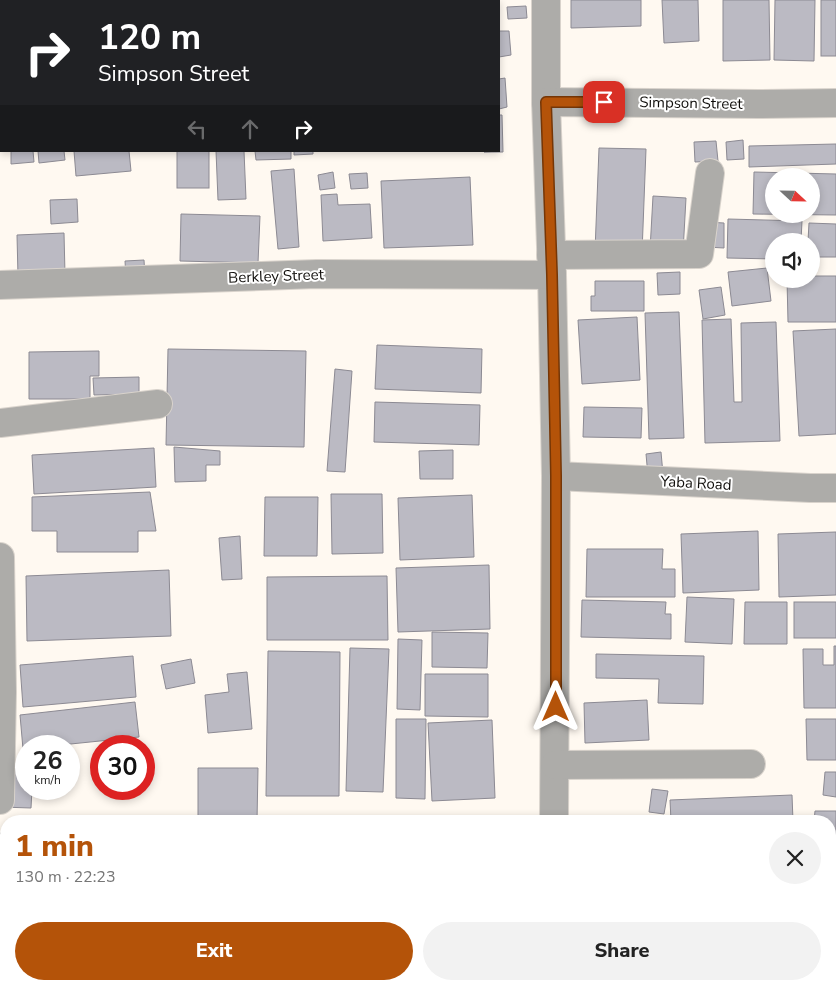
<!DOCTYPE html>
<meta charset="utf-8">
<style>
:root{--surface:#fff;--page:#f2f2f2;--text:#222;--muted:#767676;--accent:#b45309}
body{margin:0;font-family:"Nunito Sans",sans-serif;background:var(--page);color:var(--text);height:100vh;display:flex;flex-direction:column;font-size:19px;white-space:nowrap}
*{box-sizing:border-box;margin:0}
p{font-size:16px;color:var(--muted)}
.icon{flex:none;width:28px;height:28px;fill:none;stroke:currentColor;stroke-width:2;stroke-linecap:round;stroke-linejoin:round}
.map{position:relative;flex:1;overflow:hidden}
.details{position:absolute;left:0px;top:815px;width:836px;height:175px;display:flex;flex-direction:column;background:var(--surface);border-radius:20px 20px 0 0;box-shadow:0 2px 8px #0003}
.details>*{flex:none}
.guide{position:absolute;left:0px;top:0px;width:500px;height:152px;box-shadow:0 2px 8px #0003;background:#202124;color:#fff;overflow:hidden}
.needle{width:32px;rotate:112deg}
.tools{position:absolute;left:765px;top:168px;display:grid;gap:10px}
.tools a{display:grid;place-items:center;width:55px;height:55px;border-radius:50%;background:var(--surface);box-shadow:0 2px 8px #0003;font-size:25px}
.speed{position:absolute;left:15px;top:735px;display:flex;gap:10px;font-size:25px;font-weight:700;text-align:center}
.speed>*{display:grid;place-content:center;width:65px;height:65px;border-radius:50%;background:var(--surface);box-shadow:0 2px 8px #0003;line-height:1}
.speed small{font-size:12px;font-weight:400}
.speed .limit{border:8px solid #d22;background:#fff;color:#111}
.pin{position:absolute;display:grid;place-items:center;width:42px;height:42px;color:#fff;margin:-21px;border-radius:10px;box-shadow:0 2px 8px #0006}
.me{position:absolute;width:55px;margin:-28px;rotate:0deg;stroke-linejoin:round;filter:drop-shadow(0 0 4px #0008)}
.turn{display:flex;align-items:center;gap:18px;height:105px;padding:0 15px;font-size:22px}
.turn .icon{width:65px;height:65px;stroke-width:2.5}
.turn b{display:block;font-size:35px;line-height:42px}
.lanes{display:flex;align-items:center;height:48px;padding:0 15px;background:#0003;justify-content:center;gap:25px;direction:ltr}
.lanes .off{opacity:.35}
.round{display:grid;place-items:center;flex:none;width:52px;height:52px;border-radius:26px;background:var(--page)}
.overview{display:flex;align-items:center;justify-content:space-between;height:85px;padding:0 15px}
h1{font-size:30px;font-weight:800;line-height:38px;color:var(--accent)}
.primary-button{display:flex;gap:10px;margin-top:auto;padding:10px 15px}
.primary-button a{flex:1;height:58px;border-radius:30px;background:var(--accent);color:#fff;font-size:20px;font-weight:800;line-height:58px;text-align:center}
.primary-button a+a{background:var(--page);color:var(--text)}
.map>svg:first-child{display:block}
.green{fill:#cbce8a}
.building{fill:#bbbac3;stroke:#8c8a93;fill-rule:evenodd}
.lines{fill:none;stroke-linecap:round;stroke-linejoin:round}
.minor-casing{stroke:#d9d3cc;stroke-width:30}
.highway-casing{stroke:#d9d3cc;stroke-width:30}
.minor{stroke:#adaca9;stroke-width:28}
.highway{stroke:#58564f;stroke-width:28}
.route-casing{stroke:#753606;stroke-width:12}
.route{stroke:#b45309;stroke-width:9}
.labels{text-anchor:middle;dominant-baseline:central;stroke-width:4;stroke-linejoin:round;paint-order:stroke}
.street-label{font-size:15px;fill:#0f0d0a;stroke:#fff}
</style>
<div class="map">
<svg width="836" height="990" viewBox="0 0 836 990">
<rect width="100%" height="100%" fill="#fff9f1"/>
<!-- green -->
<polygon class="green" points="830,929 836,929 836,990 580,990 580,984 830,984"/>
<!-- building -->
<g class="building">
<polygon points="0,0 174,0 174,1 1,1 0,15"/>
<rect x="186" y="0" width="45" height="1"/>
<rect x="293" y="0" width="68" height="1"/>
<rect x="379" y="0" width="93" height="1"/>
<polygon points="571,0 641,0 641,26 571,28"/>
<polygon points="662,0 698,0 699,41 664,43"/>
<polygon points="723,0 769,0 770,60 723,61"/>
<polygon points="775,0 815,0 814,61 774,60"/>
<rect x="821" y="0" width="15" height="56"/>
<polygon points="526,6 527,18 508,19 507,7"/>
<polygon points="499,31 509,31 511,55 499,57"/>
<polygon points="505,78 507,107 499,109 499,79"/>
<polygon points="499,115 502,115 503,152 484,152 499,151"/>
<polygon points="743,140 744,159 727,160 726,142"/>
<polygon points="716,141 718,161 695,162 694,142"/>
<polygon points="836,144 836,164 749,167 749,146"/>
<polygon points="599,148 646,149 642,253 595,251"/>
<polygon points="11,151 33,151 34,162 11,164"/>
<polygon points="38,151 64,151 65,160 39,163"/>
<polygon points="74,151 129,151 131,171 76,176"/>
<rect x="177" y="151" width="32" height="37"/>
<polygon points="216,151 244,151 246,199 218,200"/>
<polygon points="255,151 291,151 291,159 256,160"/>
<polygon points="294,151 313,151 313,154 294,155"/>
<polygon points="294,169 299,247 278,249 271,171"/>
<polygon points="333,172 335,188 320,190 318,175"/>
<path d="M754 172 836 174V215L753 214ZM774 176H811V214H774Z"/>
<polygon points="367,173 368,188 351,189 349,174"/>
<polygon points="470,177 473,245 384,248 381,181"/>
<polygon points="337,194 338,205 370,204 372,238 323,241 321,195"/>
<polygon points="653,196 686,198 683,252 650,250"/>
<polygon points="77,199 78,222 51,224 50,200"/>
<polygon points="181,214 260,216 258,263 180,261"/>
<polygon points="728,219 802,221 801,241 774,241 774,259 727,258"/>
<polygon points="706,222 724,223 724,248 706,247"/>
<polygon points="809,223 836,224 836,257 811,257 811,241 808,241"/>
<polygon points="64,233 65,274 18,276 17,235"/>
<polygon points="144,260 145,277 126,278 125,261"/>
<polygon points="767,268 771,301 732,306 728,272"/>
<polygon points="680,272 680,294 658,295 657,273"/>
<polygon points="811,276 836,276 836,322 788,322 787,279 811,279"/>
<polygon points="595,281 644,281 644,311 591,311 591,296 595,296"/>
<polygon points="721,287 725,315 703,319 699,290"/>
<polygon points="679,312 684,438 649,439 645,313"/>
<polygon points="637,317 640,380 582,384 578,320"/>
<polygon points="731,319 734,402 742,402 741,323 776,322 780,441 705,443 702,320"/>
<polygon points="836,329 836,434 799,436 793,331"/>
<polygon points="377,345 482,349 481,393 375,389"/>
<polygon points="168,349 306,351 304,447 166,445"/>
<polygon points="99,351 99,376 90,376 90,399 29,399 29,352"/>
<polygon points="335,369 352,371 345,472 327,471"/>
<polygon points="139,377 139,394 94,395 93,378"/>
<polygon points="375,402 480,405 479,445 374,442"/>
<polygon points="584,407 642,408 641,438 583,437"/>
<polygon points="174,447 220,451 220,465 206,465 206,481 175,482"/>
<polygon points="154,448 156,487 34,494 32,455"/>
<polygon points="453,450 453,479 420,479 419,451"/>
<polygon points="661,452 663,474 648,476 646,454"/>
<polygon points="150,492 156,531 138,531 138,552 57,552 57,531 32,531 32,497"/>
<polygon points="331,494 382,494 383,553 332,554"/>
<polygon points="472,495 474,557 400,560 398,498"/>
<polygon points="265,497 318,497 317,556 264,556"/>
<polygon points="758,531 759,590 683,593 681,534"/>
<polygon points="836,532 836,595 779,597 778,534"/>
<polygon points="240,536 242,579 222,580 219,538"/>
<polygon points="587,549 663,549 662,569 675,569 675,597 586,597"/>
<polygon points="489,565 490,629 398,632 396,568"/>
<polygon points="169,570 171,636 27,641 26,576"/>
<polygon points="387,576 388,640 267,640 267,577"/>
<polygon points="687,597 734,599 732,644 685,642"/>
<polygon points="582,600 666,602 665,614 671,614 671,639 581,637"/>
<polygon points="745,602 787,602 787,644 744,644"/>
<rect x="794" y="602" width="42" height="36"/>
<polygon points="432,632 488,633 487,668 432,667"/>
<polygon points="398,639 422,640 420,710 397,709"/>
<polygon points="834,646 836,646 836,708 804,708 803,649 823,649 823,665 834,665"/>
<polygon points="350,648 389,649 383,792 346,791"/>
<polygon points="268,651 340,652 339,796 266,796"/>
<polygon points="596,654 704,656 703,704 658,703 659,679 596,678"/>
<polygon points="133,656 136,697 23,707 20,665"/>
<polygon points="191,659 195,683 166,689 161,665"/>
<polygon points="247,672 252,729 208,733 205,695 229,692 227,674"/>
<polygon points="425,674 488,674 488,717 425,716"/>
<polygon points="647,700 649,740 585,743 584,703"/>
<polygon points="135,702 139,737 51,746 26,746 26,749 23,749 20,715"/>
<polygon points="396,719 426,719 425,799 396,798"/>
<polygon points="806,719 836,719 836,760 807,760"/>
<polygon points="492,720 495,798 432,801 428,723"/>
<polygon points="4,764 26,766 26,789 32,789 31,808 1,807"/>
<polygon points="198,768 258,768 257,821 198,821"/>
<polygon points="825,772 836,772 836,797 823,795"/>
<polygon points="652,789 668,791 664,814 649,812"/>
<polygon points="792,795 793,821 671,821 670,800"/>
<polygon points="815,811 836,811 836,852 830,852 830,821 814,821"/>
<rect x="0" y="895" width="6" height="26"/>
<polygon points="0,925 4,948 0,948"/>
<rect x="92" y="984" width="72" height="6"/>
<rect x="172" y="984" width="32" height="6"/>
<polygon points="214,984 241,984 241,990 215,990"/>
<rect x="245" y="984" width="26" height="6"/>
<rect x="291" y="984" width="25" height="6"/>
<rect x="322" y="984" width="31" height="6"/>
<rect x="401" y="984" width="41" height="6"/>
<rect x="450" y="984" width="43" height="6"/>
<rect x="364" y="988" width="30" height="2"/>
</g>
<g class="lines">
<defs>
<g id="minor">
<polyline points="546,0 546,102 552,275 556,476 554,821"/>
<polyline points="546,102 758,104 836,103"/>
<polyline points="551,255 699,254 710,173"/>
<polyline points="0,285 317,274 552,275"/>
<polyline points="0,423 158,404"/>
<polyline points="556,476 810,488 836,488"/>
<polyline points="0,557 2,692 0,800"/>
<polyline points="555,765 751,764"/>
<polyline points="553,984 553,990"/>
<polyline points="760,984 761,990"/>
</g>
<g id="highway">
<polyline points="0,847 6,847"/>
<polyline points="830,882 836,882"/>
</g>
</defs>
<!-- minor casing -->
<use href="#minor" class="minor-casing"/>
<!-- highway casing -->
<use href="#highway" class="highway-casing"/>
<!-- minor -->
<use href="#minor" class="minor"/>
<!-- highway -->
<use href="#highway" class="highway"/>
</g>
<g class="lines">
<defs>
<polyline id="route" points="556,707 556,476 552,275 546,102 604,102"/>
</defs>
<!-- route casing -->
<use href="#route" class="route-casing"/>
<!-- route -->
<use href="#route" class="route"/>
</g>
<g class="labels">
<!-- street labels -->
<g class="street-label">
<text transform="translate(691 103) rotate(1)">Simpson Street</text>
<text transform="translate(276 276) rotate(-2)">Berkley Street</text>
<text transform="translate(696 483) rotate(3)">Yaba Road</text>
</g>
</g>
</svg>
<div class="tools">
<a><svg class="needle" viewBox="-14 -14 28 28"><path d="M0-13l5 13h-10z" fill="#e53935"/><path d="M0 13l5-13h-10z" fill="#767676"/></svg></a>
<a><svg class="icon" aria-label="sound" viewBox="0 0 24 24"><path d="M4 9h4l5-4v14l-5-4H4zM17 9q2 3 0 6"/></svg></a>
</div>
<div class="speed"><div>26<small>km/h</small></div><div class="limit">30</div></div>
<div class="pin" style="left:604px;top:102px;background:#d93025"><svg class="icon" aria-label="arrive" viewBox="0 0 24 24"><path d="M6 21V4h12l-3 4 3 4H6"/></svg></div>
<svg class="me" style="left:556px;top:707px" viewBox="-20 -20 40 40"><path d="M0-17L14 15 0 8-14 15z" fill="#b45309" stroke="#fff" stroke-width="4"/></svg>
<div class="guide">
<div class="turn"><svg class="icon" aria-label="right" viewBox="0 0 24 24"><path d="M7 20v-9h11M14 6l5 5-5 5"/></svg><div><b>120 m</b>Simpson Street</div></div>
<div class="lanes"><svg class="icon off" aria-label="left" viewBox="0 0 24 24"><path d="M17 20v-9H6M10 6l-5 5 5 5"/></svg><svg class="icon off" aria-label="ahead" viewBox="0 0 24 24"><path d="M12 20V5M6 11l6-6 6 6"/></svg><svg class="icon" aria-label="right" viewBox="0 0 24 24"><path d="M7 20v-9h11M14 6l5 5-5 5"/></svg></div>
</div>
<section class="details">
<div class="overview"><div><h1>1 min</h1><p>130 m · 22:23</p></div><a class="round"><svg class="icon" aria-label="close" viewBox="0 0 24 24"><path d="M6 6l12 12M18 6L6 18"/></svg></a></div>
<div class="primary-button"><a>Exit</a><a>Share</a></div>
</section>
</div>
